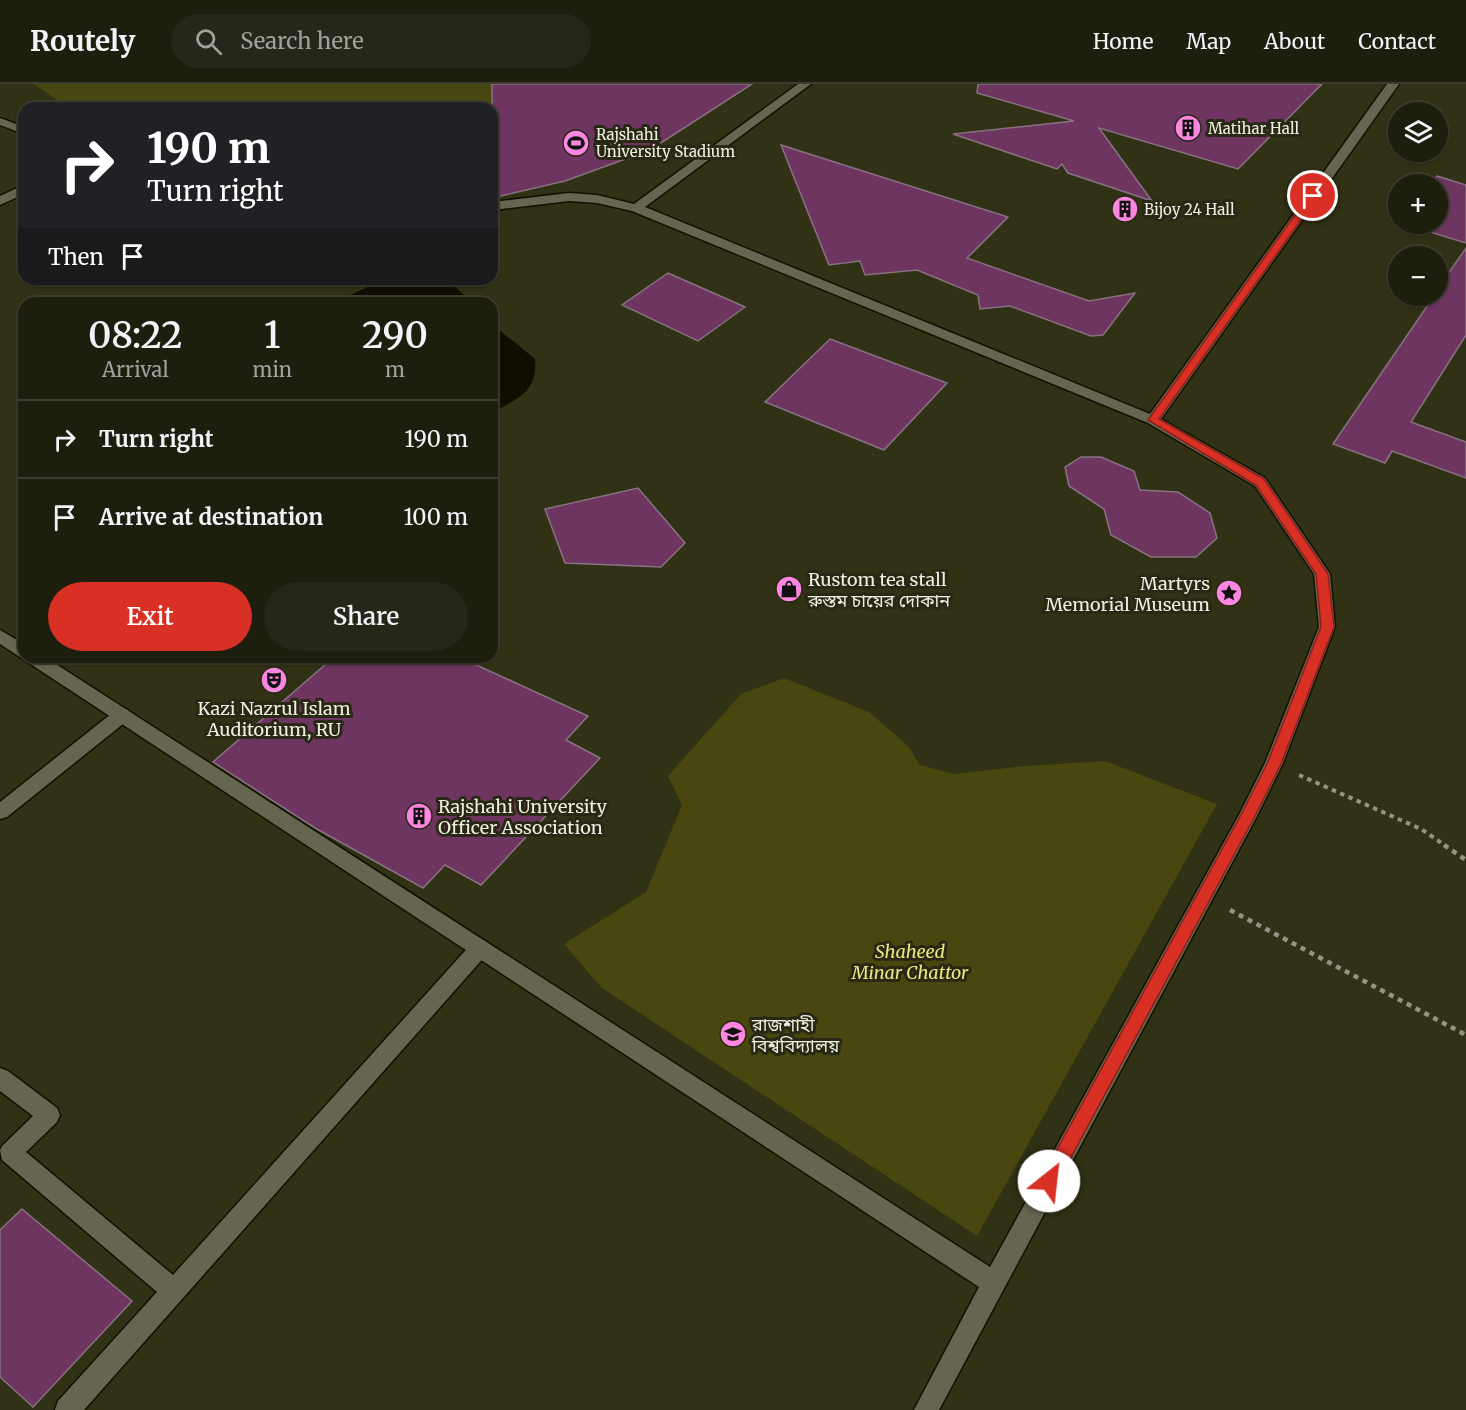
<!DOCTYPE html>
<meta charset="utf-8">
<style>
:root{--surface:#1e1e0f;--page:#262718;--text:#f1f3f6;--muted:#a1a29e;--line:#3c3c2f;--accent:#d93025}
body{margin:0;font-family:Merriweather,"Noto Sans Bengali",serif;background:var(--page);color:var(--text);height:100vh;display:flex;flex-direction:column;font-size:22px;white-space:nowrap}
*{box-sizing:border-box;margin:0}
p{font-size:20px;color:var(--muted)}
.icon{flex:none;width:33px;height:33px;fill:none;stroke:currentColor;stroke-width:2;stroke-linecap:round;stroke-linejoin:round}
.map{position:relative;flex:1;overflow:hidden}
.side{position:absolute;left:18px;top:213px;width:480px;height:366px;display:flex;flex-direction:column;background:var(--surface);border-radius:18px;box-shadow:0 2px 4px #0004,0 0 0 2px var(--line)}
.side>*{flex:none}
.guide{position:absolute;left:18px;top:18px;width:480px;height:183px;border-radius:18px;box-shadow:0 2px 4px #0004,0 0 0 2px var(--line);background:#202124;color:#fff;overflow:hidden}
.controls{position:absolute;left:1388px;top:18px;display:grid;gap:12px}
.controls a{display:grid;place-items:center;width:60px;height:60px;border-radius:50%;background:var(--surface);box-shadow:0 2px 4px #0004,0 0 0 2px var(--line);font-size:30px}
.pin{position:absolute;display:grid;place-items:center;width:51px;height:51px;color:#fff;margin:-26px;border:3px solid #fff;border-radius:50%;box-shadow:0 2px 6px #0007}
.me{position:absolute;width:66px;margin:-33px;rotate:29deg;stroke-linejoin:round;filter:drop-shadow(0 0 4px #0008)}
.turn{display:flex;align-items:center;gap:21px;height:126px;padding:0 30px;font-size:27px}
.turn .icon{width:78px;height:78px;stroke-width:2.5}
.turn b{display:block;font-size:42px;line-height:51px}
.then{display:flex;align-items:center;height:57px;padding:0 30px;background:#0003;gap:12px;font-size:22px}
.eta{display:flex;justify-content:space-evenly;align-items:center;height:102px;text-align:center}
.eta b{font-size:36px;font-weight:600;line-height:42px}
.action{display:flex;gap:12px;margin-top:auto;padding:12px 30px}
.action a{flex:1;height:69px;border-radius:36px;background:var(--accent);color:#fff;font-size:24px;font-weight:600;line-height:69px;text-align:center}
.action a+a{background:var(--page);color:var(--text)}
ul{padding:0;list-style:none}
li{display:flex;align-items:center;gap:18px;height:78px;padding:0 30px;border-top:2px solid var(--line)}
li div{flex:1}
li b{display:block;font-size:22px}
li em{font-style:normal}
header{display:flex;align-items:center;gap:36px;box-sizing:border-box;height:84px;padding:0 30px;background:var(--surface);border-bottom:2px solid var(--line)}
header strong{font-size:28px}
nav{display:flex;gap:33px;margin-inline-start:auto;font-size:21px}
.search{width:420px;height:54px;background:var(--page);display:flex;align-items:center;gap:15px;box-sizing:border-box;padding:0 21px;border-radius:33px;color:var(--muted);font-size:22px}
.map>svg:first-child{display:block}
.built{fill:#313115;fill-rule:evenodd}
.green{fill:#48470f}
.water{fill:#0f0e00}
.building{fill:#6e3561;stroke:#877281;stroke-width:1.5}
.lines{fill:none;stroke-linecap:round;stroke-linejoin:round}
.lane-casing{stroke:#111101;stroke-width:3}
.street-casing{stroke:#111101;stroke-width:3}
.path-far1{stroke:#939484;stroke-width:4;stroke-dasharray:4.5 4.5;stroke-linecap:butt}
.path{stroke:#939484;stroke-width:4.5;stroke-dasharray:5 5;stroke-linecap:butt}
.lane{fill:#666650;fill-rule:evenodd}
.street{fill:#666650;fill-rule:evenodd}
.route{fill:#d93025;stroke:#8d1f18;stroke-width:1.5}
.labels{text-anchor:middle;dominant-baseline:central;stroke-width:6;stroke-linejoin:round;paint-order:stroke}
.far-poi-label{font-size:15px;fill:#eeefe2;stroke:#282814;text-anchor:start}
.poi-label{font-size:18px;fill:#eeefe2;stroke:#282814;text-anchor:start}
.park-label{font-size:18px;font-style:italic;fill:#eaea7f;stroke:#282814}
</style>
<header>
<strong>Routely</strong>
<div class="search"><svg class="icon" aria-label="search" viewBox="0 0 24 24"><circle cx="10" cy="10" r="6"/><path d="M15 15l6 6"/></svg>Search here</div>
<nav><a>Home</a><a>Map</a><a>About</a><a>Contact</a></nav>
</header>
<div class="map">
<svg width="1466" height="1326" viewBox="0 0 1466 1326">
<rect width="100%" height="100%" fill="#282814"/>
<!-- built -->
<path class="built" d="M0 0H1466V1326H0ZM24 24H492V195H24ZM1398 28H1437V68H1398ZM1398 100H1437V140H1398ZM1398 172H1437V212H1398ZM24 219H492V573H24Z"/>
<!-- green -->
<g class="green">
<polygon points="34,0 717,0 666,56 492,108 492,24 68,24"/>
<polygon points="784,594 869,628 908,662 920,681 954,690 1025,682 1105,677 1217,720 977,1152 602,904 564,860 646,808 682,721 668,692 741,610"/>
</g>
<!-- water -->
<g class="water">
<path d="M385 195C421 195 447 186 471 219H333Z"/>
<path d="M492 240 535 275C538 308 517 315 492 329Z"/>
</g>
<!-- building -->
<g class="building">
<polygon points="492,0 752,0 650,66 565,97 492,114"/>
<polygon points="978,0 1322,0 1238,85 1099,44 1152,117 1068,89 1062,80 1057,85 953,50 1074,37 977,9"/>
<polygon points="781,61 1008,133 967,174 1089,217 1135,209 1103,251 1091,252 1010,222 980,225 978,211 917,186 865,191 860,177 829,181"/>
<polygon points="1437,92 1466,101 1466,159 1404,140 1437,140 1437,100 1431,100"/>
<polygon points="1466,164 1466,251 1411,338 1466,358 1466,394 1392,367 1385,379 1333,360 1434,212 1437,212 1437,206"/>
<polygon points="668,189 745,223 698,257 622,221"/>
<polygon points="830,255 947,299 884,366 765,318"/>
<polygon points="1081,373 1101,373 1134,387 1140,406 1178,408 1210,429 1217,454 1196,473 1151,473 1111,451 1104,425 1069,402 1065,383"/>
<polygon points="638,404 685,459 661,483 565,479 545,425"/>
<polygon points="334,573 459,573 588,632 566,656 600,674 481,801 445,781 423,804 315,744 213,678"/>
<polygon points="22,1125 132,1217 33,1323 0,1293 0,1146"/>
</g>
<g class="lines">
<defs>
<g id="lane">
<polygon points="122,624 128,626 131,631 128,636 7,733 0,735 0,718 116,626"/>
<polygon points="480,855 487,858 490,864 487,870 84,1326 55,1326 58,1317 157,1208 2,1076 0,1066 2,1062 33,1032 0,1007 0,984 8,987 57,1024 60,1031 57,1038 26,1068 173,1191 473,858"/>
</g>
<g id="street">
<polygon points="798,0 811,0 645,123 1150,330 1387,0 1399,0 1161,335 1265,394 1330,490 1335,543 1283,679 1257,732 939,1326 914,1326 979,1203 0,560 0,546 24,560 24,573 45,573 990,1183 1240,729 1265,679 1319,543 1314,490 1255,402 1148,339 632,127 597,119 569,117 492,126 492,118 569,109 597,111 634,120"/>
<polygon points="0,34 24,43 24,50 0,41"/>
<polygon points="24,101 24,110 0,121 0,112"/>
</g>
</defs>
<!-- lane casing -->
<use href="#lane" class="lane-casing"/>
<!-- street casing -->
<use href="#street" class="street-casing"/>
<!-- path-far1 -->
<polyline class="path-far1" points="1299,691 1421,745 1446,762"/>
<!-- path -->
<g class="path">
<polyline points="1444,761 1466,776"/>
<polyline points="1230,826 1466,951"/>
</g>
<!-- lane -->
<use href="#lane" class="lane"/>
<!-- street -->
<use href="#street" class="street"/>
</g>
<!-- route -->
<polygon class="route" points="1310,110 1318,112 1159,335 1264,395 1328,490 1334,543 1281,680 1255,732 1055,1103 1049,1105 1043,1103 1041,1097 1043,1091 1242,729 1267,680 1321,543 1316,490 1256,401 1148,336"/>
<!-- icons -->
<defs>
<symbol id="building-disc" viewBox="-11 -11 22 22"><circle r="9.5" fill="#fd86e1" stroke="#282814"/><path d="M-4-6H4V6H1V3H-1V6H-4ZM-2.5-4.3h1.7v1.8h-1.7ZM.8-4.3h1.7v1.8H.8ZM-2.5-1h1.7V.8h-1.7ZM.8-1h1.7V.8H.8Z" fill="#111"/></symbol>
<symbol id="stadium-disc" viewBox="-11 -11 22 22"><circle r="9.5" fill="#fd86e1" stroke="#282814"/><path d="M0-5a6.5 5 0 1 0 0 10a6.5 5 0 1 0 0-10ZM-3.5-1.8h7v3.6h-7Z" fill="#111"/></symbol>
<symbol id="shop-disc" viewBox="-11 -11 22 22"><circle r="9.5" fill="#fd86e1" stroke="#282814"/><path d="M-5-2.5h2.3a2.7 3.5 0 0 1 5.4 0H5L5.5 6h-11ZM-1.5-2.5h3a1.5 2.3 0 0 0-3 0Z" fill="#111"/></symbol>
<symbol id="sight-disc" viewBox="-11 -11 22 22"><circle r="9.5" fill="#fd86e1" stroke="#282814"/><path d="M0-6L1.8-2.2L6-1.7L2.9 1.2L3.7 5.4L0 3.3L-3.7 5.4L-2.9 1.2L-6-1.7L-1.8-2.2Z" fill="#111"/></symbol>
<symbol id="theatre-disc" viewBox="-11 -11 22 22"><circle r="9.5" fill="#fd86e1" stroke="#282814"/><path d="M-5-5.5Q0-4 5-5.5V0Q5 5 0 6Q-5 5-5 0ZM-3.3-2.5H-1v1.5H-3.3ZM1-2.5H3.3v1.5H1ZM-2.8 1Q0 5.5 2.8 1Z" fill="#111"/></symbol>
<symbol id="university-disc" viewBox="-11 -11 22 22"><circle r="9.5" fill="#fd86e1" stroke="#282814"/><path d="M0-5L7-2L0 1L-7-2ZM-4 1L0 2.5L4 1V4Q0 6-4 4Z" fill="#111"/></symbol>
</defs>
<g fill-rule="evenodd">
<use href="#building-disc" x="1173" y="29" width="30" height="30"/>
<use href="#stadium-disc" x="561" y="44" width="30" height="30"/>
<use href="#building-disc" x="1110" y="110" width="30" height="30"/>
<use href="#shop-disc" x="774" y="490" width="30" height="30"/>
<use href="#sight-disc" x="1214" y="494" width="30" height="30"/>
<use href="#theatre-disc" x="259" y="581" width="30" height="30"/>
<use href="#building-disc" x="404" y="717" width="30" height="30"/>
<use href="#university-disc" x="718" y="935" width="30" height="30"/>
</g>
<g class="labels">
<!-- far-poi labels -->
<g class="far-poi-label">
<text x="1208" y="44">Matihar Hall</text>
<text x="596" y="50">Rajshahi<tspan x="596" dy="17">University Stadium</tspan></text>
<text x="1144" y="125">Bijoy 24 Hall</text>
</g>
<!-- poi labels -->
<g class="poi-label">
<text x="808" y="495">Rustom tea stall<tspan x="808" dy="21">রুস্তম চায়ের দোকান</tspan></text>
<text x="1210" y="499" text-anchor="end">Martyrs<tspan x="1210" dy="21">Memorial Museum</tspan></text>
<text x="274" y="624" text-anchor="middle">Kazi Nazrul Islam<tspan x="274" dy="21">Auditorium, RU</tspan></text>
<text x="438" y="722">Rajshahi University<tspan x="438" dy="21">Officer Association</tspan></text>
<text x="752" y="940">রাজশাহী<tspan x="752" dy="21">বিশ্ববিদ্যালয়</tspan></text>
</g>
<!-- park labels -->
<g class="park-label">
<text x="910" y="867">Shaheed<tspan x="910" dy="21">Minar Chattor</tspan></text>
</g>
</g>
</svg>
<div class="controls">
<a><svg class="icon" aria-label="layers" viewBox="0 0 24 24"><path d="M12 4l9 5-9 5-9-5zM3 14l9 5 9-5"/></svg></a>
<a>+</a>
<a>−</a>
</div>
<div class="pin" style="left:1313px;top:112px;background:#d93025"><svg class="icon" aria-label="arrive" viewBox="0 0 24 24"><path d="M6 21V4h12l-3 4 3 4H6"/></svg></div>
<svg class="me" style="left:1049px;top:1097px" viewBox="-20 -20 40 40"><circle r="19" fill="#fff"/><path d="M0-13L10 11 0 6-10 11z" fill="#d93025"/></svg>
<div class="guide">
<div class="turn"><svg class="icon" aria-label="right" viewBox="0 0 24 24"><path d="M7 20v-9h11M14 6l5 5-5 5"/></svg><div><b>190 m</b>Turn right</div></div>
<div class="then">Then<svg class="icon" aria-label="arrive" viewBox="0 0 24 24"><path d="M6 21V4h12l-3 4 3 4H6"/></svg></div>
</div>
<section class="side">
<div class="eta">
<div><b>08:22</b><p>Arrival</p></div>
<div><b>1</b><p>min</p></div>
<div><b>290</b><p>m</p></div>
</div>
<ul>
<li><svg class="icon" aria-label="right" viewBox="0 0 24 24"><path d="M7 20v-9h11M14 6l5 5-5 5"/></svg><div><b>Turn right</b></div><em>190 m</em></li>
<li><svg class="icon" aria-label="arrive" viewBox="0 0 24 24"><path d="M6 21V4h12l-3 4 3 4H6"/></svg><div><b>Arrive at destination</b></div><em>100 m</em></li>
</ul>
<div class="action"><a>Exit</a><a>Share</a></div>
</section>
</div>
